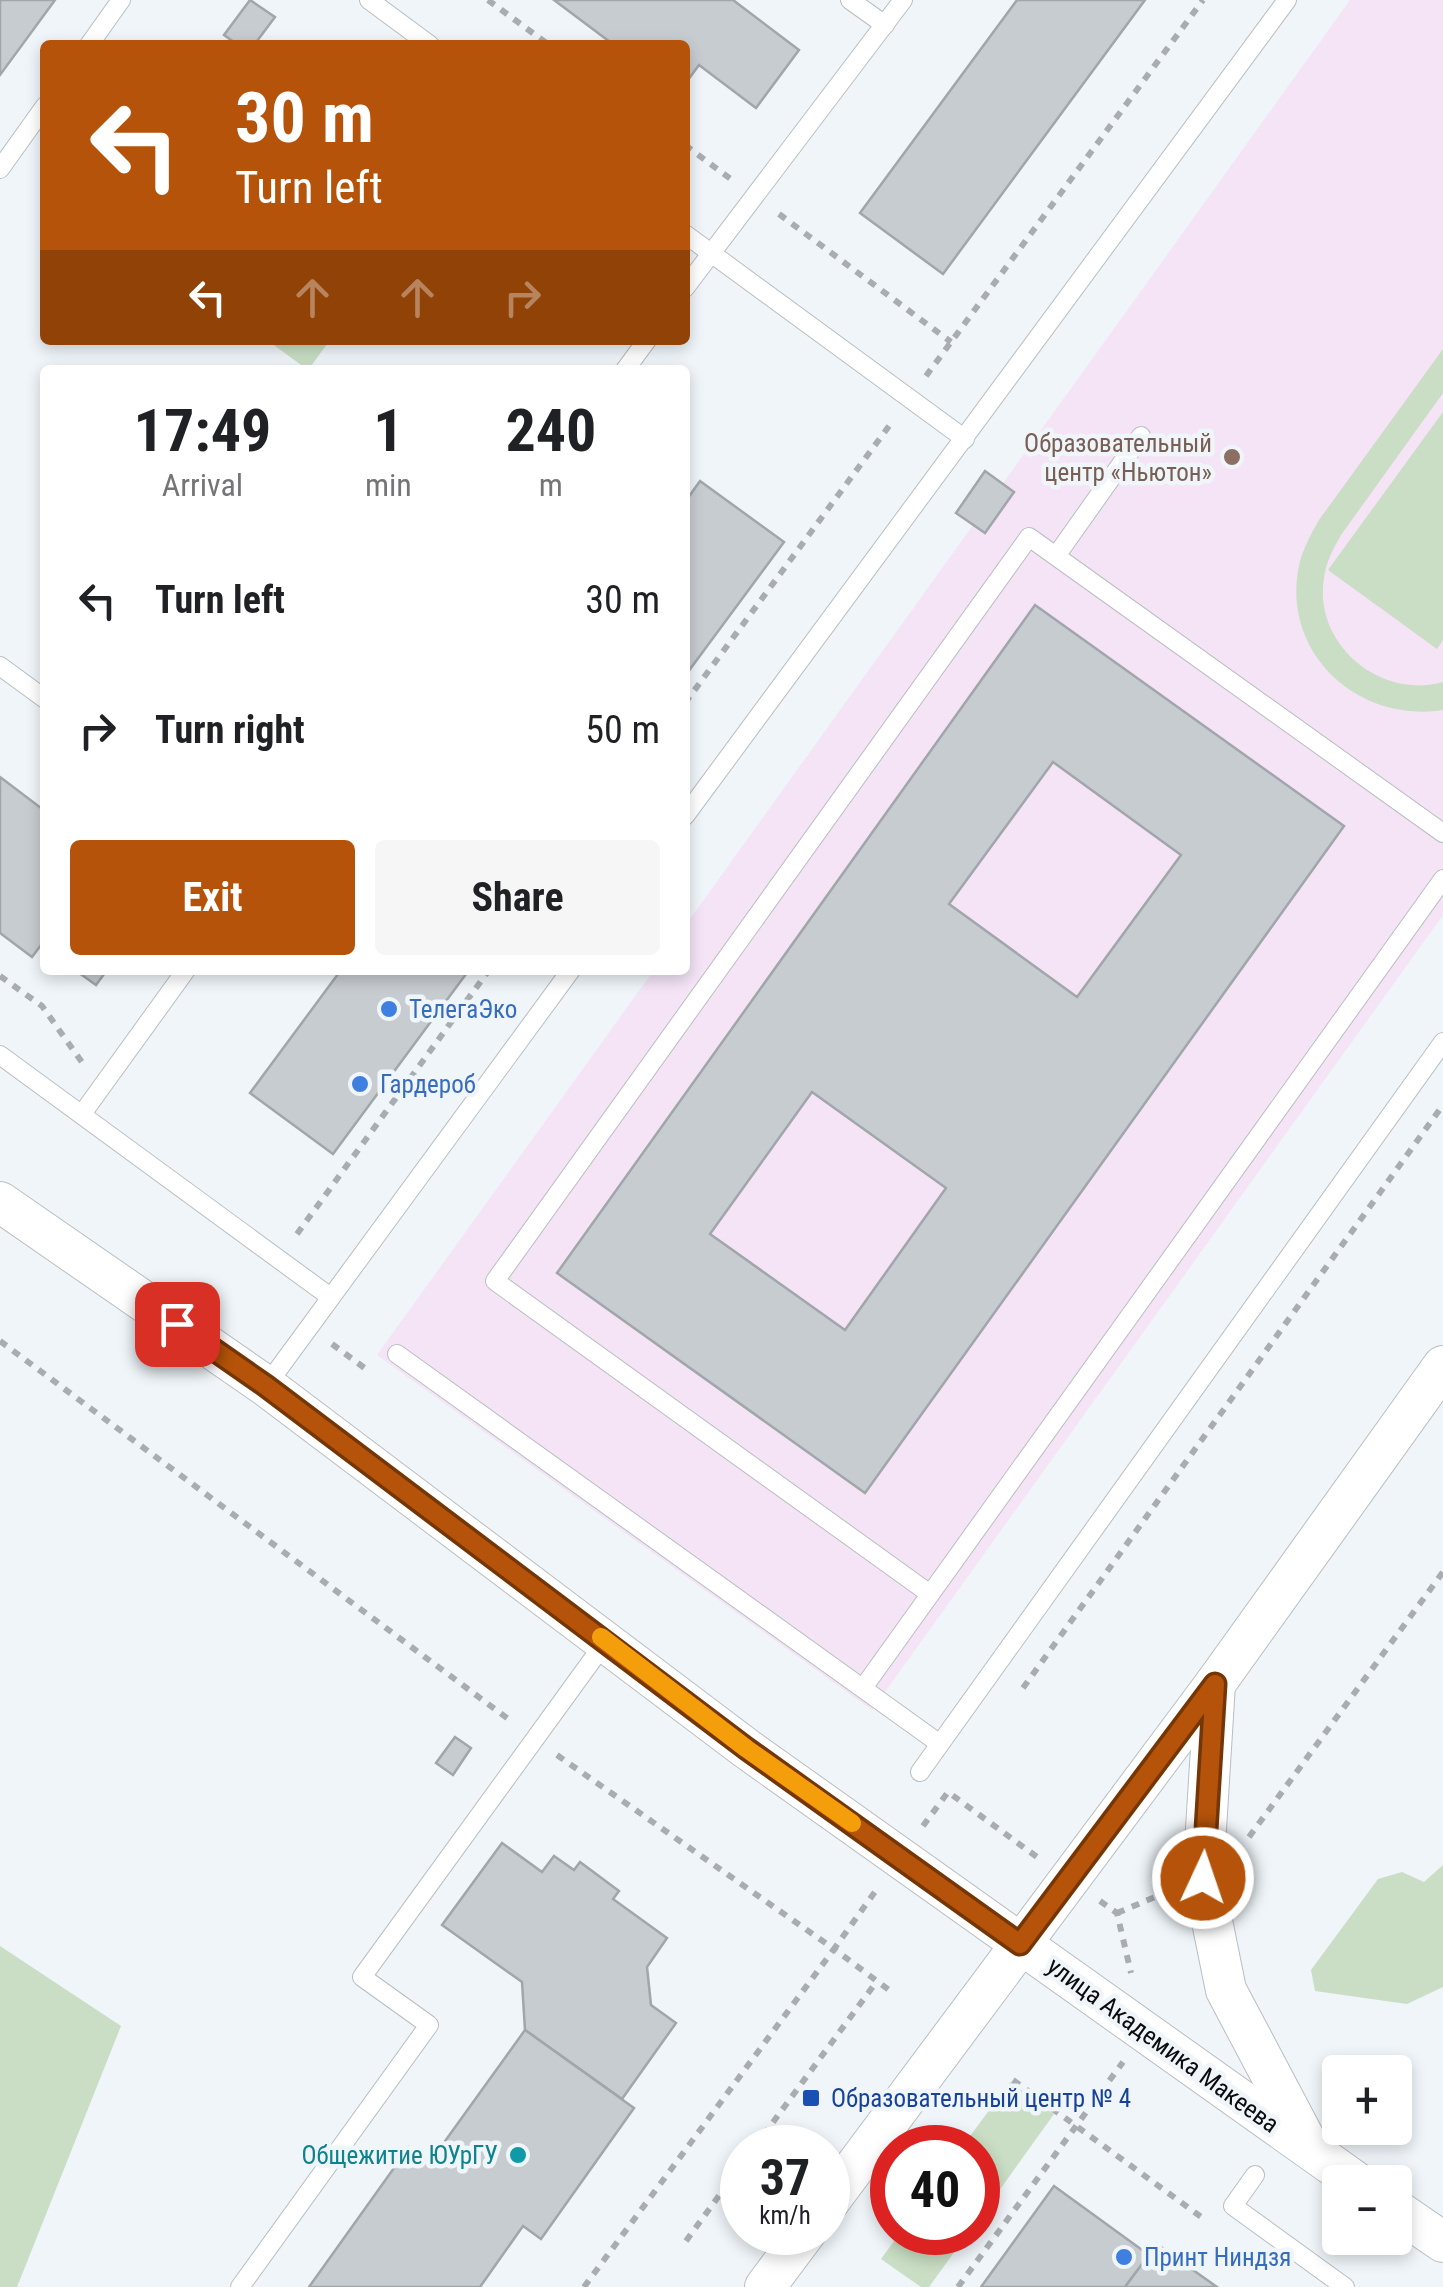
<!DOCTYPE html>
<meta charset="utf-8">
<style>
:root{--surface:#fff;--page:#f6f6f6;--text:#202124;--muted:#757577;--accent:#b45309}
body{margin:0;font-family:"Roboto Condensed",sans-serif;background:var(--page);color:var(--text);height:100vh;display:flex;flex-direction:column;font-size:38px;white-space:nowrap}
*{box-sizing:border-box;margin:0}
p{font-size:32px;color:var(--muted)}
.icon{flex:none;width:55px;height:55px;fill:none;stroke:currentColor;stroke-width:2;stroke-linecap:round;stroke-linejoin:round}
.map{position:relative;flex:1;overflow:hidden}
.side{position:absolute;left:40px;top:365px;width:650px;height:610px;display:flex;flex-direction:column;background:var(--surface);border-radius:10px;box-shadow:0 5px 15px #0003}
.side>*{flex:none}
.top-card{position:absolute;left:40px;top:40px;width:650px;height:305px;border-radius:10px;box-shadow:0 5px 15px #0003;background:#b45309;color:#fff;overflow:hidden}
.controls{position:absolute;left:1322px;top:2055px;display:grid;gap:20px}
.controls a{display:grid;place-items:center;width:90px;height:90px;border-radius:10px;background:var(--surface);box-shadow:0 5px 15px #0003;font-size:50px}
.speed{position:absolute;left:720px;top:2125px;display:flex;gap:20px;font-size:50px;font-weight:700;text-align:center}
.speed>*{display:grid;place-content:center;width:130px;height:130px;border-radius:50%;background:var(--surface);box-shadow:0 5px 15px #0003;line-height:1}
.speed small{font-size:25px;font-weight:400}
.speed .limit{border:15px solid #d22;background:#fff;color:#111}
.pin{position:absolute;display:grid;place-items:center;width:85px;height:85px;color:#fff;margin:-42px;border-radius:20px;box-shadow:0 5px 15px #0006}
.me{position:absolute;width:110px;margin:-55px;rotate:3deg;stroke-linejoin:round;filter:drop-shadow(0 0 8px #0008)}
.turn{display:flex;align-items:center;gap:35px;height:210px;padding:0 30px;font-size:45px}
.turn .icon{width:130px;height:130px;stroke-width:2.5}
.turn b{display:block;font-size:70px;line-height:85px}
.lanes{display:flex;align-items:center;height:95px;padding:0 30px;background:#0003;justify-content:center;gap:50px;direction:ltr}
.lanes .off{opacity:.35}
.eta{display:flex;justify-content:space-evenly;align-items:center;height:170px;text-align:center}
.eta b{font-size:60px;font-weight:700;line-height:70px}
.cta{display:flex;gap:20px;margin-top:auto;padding:20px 30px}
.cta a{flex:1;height:115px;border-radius:10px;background:var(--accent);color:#fff;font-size:40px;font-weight:700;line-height:115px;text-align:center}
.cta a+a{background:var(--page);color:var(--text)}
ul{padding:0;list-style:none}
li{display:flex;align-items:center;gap:30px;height:130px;padding:0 30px}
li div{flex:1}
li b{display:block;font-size:38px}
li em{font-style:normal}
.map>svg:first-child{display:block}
.education{fill:#f4e4f6}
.green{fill:#c9dec4}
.building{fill:#c7ccd1;stroke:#a1a6aa;stroke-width:2.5;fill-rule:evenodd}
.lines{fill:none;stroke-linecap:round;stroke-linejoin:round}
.service-casing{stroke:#b9bec2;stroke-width:20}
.tertiary-casing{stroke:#b9bec2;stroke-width:42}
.path{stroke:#a9adb1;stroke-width:6;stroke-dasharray:8 8;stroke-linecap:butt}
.service{stroke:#fff;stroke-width:18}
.tertiary{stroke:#fff;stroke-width:40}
.route-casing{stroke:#753606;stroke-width:25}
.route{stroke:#b45309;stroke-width:18}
.slow{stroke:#f59e0b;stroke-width:18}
.education-dot{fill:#8d6e63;stroke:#eff5f9;stroke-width:4}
.shop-dot{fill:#3f7fe0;stroke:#eff5f9;stroke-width:4}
.transit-dot{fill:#1a4fb4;stroke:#eff5f9;stroke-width:4}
.culture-dot{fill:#0f9aa8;stroke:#eff5f9;stroke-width:4}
.labels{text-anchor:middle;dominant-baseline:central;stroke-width:9;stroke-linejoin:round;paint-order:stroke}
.education-label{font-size:25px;fill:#785e54;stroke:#eff5f9;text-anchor:end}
.shop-label{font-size:25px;fill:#366cbe;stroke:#eff5f9;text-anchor:start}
.street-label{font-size:25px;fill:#0a0c0d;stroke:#eff5f9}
.transit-label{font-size:25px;fill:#164399;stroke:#eff5f9;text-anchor:start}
.culture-label{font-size:25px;fill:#0d838f;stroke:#eff5f9;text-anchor:end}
</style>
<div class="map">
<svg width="1443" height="2287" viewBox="0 0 1443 2287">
<rect width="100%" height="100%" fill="#eff5f9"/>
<!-- education -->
<polygon class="education" points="1350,0 1443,0 1443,915 872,1710 377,1355 654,970 685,970 685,926"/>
<!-- green -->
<g class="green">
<polygon points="267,340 330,340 308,370"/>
<path d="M1443 349V393L1341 535C1333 549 1326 562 1324 578 1313 644 1380 700 1443 682V710C1361 723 1284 657 1298 571 1301 552 1310 536 1319 520Z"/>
<polygon points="1443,412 1443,640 1437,649 1328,570"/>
<polygon points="1443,1865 1443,1987 1407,2004 1315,1991 1311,1970 1378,1879 1402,1872 1424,1882"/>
<polygon points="0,1946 121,2026 17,2287 0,2287"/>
<polygon points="1010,2082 1054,2114 978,2220 978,2148 962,2147"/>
<polygon points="900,2233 900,2232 968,2233 929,2287 921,2287 881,2259"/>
</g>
<!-- building -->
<g class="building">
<polygon points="0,0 55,0 0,75"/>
<polygon points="250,0 275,17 254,45 238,45 224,35"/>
<polygon points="554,0 733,0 799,50 756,108 699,65 685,84 685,45 614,45"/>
<polygon points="1017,0 1145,0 943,274 860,213"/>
<polygon points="985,471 1014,492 985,533 956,513"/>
<polygon points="700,481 784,542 685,676 685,502"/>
<path d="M1035 605 1344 826 865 1493 557 1273ZM1053 762 1181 855 1077 997 949 904ZM812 1092 946 1188 845 1330 710 1234Z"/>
<polygon points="0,777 45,811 45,948 41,945 32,957 0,933"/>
<polygon points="75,970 107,970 96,985"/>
<polygon points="341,970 469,970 333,1154 250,1093"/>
<polygon points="455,1737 471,1748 453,1775 436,1763"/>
<polygon points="502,1843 542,1872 554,1856 574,1870 580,1862 619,1891 613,1899 667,1938 647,1967 651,2005 676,2023 622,2099 525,2030 522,1982 442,1925"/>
<polygon points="525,2030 634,2108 541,2239 523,2226 480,2287 309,2287 409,2147 430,2162"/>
<polygon points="1054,2186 1149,2255 1125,2287 981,2287"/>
<polygon points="1157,2244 1186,2265 1217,2287 1125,2287"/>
</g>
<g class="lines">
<defs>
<g id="service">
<polyline points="369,0 430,45"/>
<polyline points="850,0 885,25"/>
<polyline points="89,45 121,0"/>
<polyline points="0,169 45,106"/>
<polyline points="685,234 965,439"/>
<polyline points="685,288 903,0"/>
<polyline points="625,370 647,340"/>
<polyline points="1056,556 1141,436"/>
<polyline points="0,666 45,699"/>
<polyline points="685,816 1287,0"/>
<polyline points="0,1055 329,1296"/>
<polyline points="82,1114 186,970"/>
<polyline points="397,1354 940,1744 1443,1042"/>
<polyline points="266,1386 571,970"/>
<polyline points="930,1594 495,1281 1029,537 1443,833"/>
<polyline points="863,1688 1443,879"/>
<polyline points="920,1772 940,1744"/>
<polyline points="1255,2175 1233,2206 1345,2287"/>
<polyline points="240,2287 429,2025 362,1977 606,1641"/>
</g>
<g id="tertiary">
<polyline points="0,1202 266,1386 747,1749 1356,2182"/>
<polyline points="1215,1684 1203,1877 1226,1990 1308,2145"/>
<polyline points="828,2203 1215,1684 1443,1366"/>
<polyline points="1395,2209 1443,2242"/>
<polyline points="765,2287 806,2232"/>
</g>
</defs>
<!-- service casing -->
<use href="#service" class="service-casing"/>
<!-- tertiary casing -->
<use href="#tertiary" class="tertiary-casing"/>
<!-- path -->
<g class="path">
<polyline points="488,0 549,45"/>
<polyline points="685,145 732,180"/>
<polyline points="779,214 951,342"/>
<polyline points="926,376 1203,0"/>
<polyline points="685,703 892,422"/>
<polyline points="0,976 42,1006 84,1065"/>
<polyline points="297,1234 489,970"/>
<polyline points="0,1341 511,1721"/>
<polyline points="332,1344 370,1372"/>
<polyline points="1023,1688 1443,1105"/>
<polyline points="557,1755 834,1949 877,1889"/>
<polyline points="923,1826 948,1792 1037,1857"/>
<polyline points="1249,1837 1443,1572"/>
<polyline points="1100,1901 1117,1913 1131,1973"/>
<polyline points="1117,1913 1167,1892"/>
<polyline points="1013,2080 1204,2219"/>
<polyline points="754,2148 877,1981"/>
<polyline points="686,2241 742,2164"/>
<polyline points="584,2287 834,1949 889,1990"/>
<polyline points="958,2287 1123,2062"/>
</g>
<!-- service -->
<use href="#service" class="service"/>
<!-- tertiary -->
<use href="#tertiary" class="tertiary"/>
</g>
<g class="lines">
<defs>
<polyline id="route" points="177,1324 266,1386 747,1749 1020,1944 1215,1684 1203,1878"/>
</defs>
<!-- route casing -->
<use href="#route" class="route-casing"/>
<!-- route -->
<use href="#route" class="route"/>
<!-- slow -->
<polyline class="slow" points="601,1637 747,1749 852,1823"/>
</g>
<!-- markers -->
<circle class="education-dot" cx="1232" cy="457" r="10"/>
<g class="shop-dot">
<circle cx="389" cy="1009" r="10"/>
<circle cx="360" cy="1084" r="10"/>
<circle cx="1124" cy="2257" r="10"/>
</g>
<rect class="transit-dot" x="801" y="2088" width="20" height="20" rx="5"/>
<circle class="culture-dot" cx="518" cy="2155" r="10"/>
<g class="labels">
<!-- education labels -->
<g class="education-label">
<text x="1212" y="443">Образовательный<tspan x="1212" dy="29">центр «Ньютон»</tspan></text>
</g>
<!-- shop labels -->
<g class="shop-label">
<text x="409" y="1009">ТелегаЭко</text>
<text x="380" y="1084">Гардероб</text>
<text x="1144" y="2257">Принт Ниндзя</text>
</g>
<!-- street labels -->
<g class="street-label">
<text transform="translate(1163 2045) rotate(36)">улица Академика Макеева</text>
</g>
<!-- transit labels -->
<g class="transit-label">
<text x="831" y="2098">Образовательный центр № 4</text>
</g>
<!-- culture labels -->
<g class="culture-label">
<text x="498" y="2155">Общежитие ЮУрГУ</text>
</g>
</g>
</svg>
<div class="controls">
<a>+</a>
<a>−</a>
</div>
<div class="speed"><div>37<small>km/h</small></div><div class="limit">40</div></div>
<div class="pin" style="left:177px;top:1324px;background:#d93025"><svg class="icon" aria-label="arrive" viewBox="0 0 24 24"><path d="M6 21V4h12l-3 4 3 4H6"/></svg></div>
<svg class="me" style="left:1203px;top:1878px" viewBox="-20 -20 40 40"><circle r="17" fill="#b45309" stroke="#fff" stroke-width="3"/><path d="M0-11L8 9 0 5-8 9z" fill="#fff"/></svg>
<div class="top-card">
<div class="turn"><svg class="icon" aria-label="left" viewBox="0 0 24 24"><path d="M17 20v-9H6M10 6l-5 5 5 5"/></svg><div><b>30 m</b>Turn left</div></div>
<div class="lanes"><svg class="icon" aria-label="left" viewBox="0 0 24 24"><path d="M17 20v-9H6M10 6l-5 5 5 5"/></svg><svg class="icon off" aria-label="ahead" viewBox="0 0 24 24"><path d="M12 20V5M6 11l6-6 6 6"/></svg><svg class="icon off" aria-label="ahead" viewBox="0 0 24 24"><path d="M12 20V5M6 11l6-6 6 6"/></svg><svg class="icon off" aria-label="right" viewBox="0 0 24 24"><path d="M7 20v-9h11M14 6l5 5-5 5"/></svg></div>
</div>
<section class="side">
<div class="eta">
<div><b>17:49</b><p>Arrival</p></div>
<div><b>1</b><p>min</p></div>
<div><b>240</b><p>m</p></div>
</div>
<ul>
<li><svg class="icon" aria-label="left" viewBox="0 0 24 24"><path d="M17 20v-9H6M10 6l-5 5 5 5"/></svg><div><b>Turn left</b></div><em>30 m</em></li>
<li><svg class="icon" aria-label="right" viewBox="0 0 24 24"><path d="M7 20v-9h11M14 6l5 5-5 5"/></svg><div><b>Turn right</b></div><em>50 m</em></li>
</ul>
<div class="cta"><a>Exit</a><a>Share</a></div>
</section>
</div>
